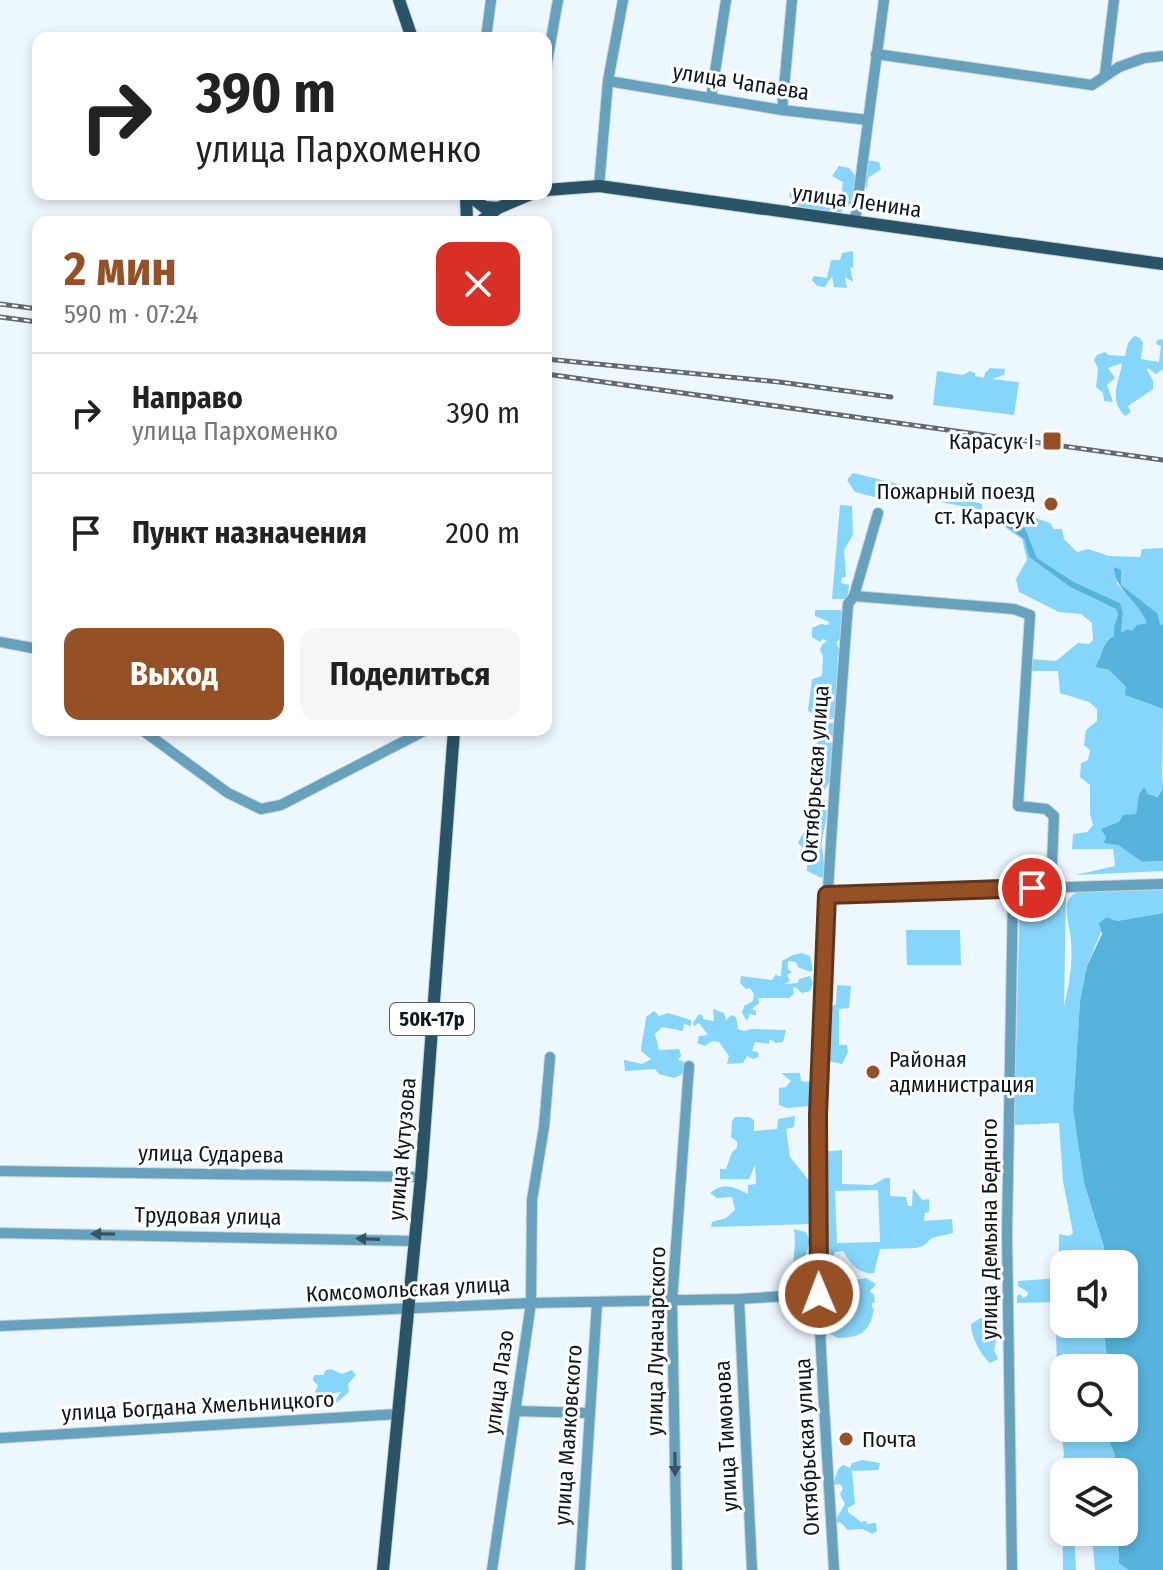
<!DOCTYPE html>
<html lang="ru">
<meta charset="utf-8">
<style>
:root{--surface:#fff;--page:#f6f6f6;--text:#222;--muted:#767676;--line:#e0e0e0;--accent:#955025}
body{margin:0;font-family:"Fira Sans Condensed",sans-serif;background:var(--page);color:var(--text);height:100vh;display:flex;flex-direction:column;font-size:30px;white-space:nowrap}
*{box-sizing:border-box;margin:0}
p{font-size:26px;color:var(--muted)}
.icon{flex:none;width:44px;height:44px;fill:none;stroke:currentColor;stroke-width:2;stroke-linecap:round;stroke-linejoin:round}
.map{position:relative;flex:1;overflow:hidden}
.drawer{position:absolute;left:32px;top:216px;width:520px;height:520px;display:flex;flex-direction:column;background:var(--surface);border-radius:16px;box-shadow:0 4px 12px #0003}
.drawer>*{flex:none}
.hud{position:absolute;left:32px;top:32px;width:520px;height:168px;border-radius:16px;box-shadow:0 4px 12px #0003;background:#fff;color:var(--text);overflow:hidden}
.fabs{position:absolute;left:1050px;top:1250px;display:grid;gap:16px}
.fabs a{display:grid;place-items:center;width:88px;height:88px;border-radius:16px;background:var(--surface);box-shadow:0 4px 12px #0003;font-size:40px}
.pin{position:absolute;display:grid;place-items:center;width:68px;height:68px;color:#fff;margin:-34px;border:4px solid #fff;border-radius:50%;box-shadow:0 2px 8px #0007}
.me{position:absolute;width:88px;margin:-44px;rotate:359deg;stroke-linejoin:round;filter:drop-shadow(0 0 6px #0008)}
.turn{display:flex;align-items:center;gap:28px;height:168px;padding:0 32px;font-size:36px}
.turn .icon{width:104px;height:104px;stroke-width:2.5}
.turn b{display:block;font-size:56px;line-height:68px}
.round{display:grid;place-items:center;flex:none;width:84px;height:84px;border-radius:16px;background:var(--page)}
.headline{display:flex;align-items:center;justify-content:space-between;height:136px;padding:0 32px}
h1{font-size:48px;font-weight:700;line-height:60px;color:var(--accent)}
.primary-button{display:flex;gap:16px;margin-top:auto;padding:16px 32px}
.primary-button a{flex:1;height:92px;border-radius:16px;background:var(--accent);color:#fff;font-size:32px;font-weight:700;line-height:92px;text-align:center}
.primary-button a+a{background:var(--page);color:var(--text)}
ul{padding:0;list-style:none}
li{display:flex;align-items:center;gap:24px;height:120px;padding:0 32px;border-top:2px solid var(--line)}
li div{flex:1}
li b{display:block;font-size:30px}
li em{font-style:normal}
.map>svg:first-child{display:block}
.green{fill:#86d5fb;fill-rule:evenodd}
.water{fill:#56b3dc}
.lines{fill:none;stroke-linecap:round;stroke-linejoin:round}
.minor-casing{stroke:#c9d4da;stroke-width:12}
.major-casing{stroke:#c9d4da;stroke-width:14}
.minor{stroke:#66a1be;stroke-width:10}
.major{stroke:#295366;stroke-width:12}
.rail-casing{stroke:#606a70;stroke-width:5}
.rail{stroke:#fff;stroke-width:2;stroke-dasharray:6;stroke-linecap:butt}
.oneway{fill:#345564}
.route-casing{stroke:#613418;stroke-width:20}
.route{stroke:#955025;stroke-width:14}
.poi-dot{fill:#955025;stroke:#fff;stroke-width:3}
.labels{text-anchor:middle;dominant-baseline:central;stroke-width:6;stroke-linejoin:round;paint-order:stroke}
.shield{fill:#fff;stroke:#555c5f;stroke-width:2}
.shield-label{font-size:20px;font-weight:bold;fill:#0c161b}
.street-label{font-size:22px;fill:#0c161b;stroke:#fff}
.poi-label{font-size:22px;fill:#0c161b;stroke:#fff;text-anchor:end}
</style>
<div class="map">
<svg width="1163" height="1570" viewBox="0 0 1163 1570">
<rect width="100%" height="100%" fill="#edf8fe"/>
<!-- green -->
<g class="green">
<polygon points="866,160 879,162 881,169 868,178 867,188 863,185 854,201 837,215 800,207 789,196 791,191 798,190 806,194 824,192 841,197 843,182 832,176 839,166 849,168 859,180"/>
<polygon points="853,251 853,268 850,267 853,282 845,277 847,288 834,287 832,276 825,287 817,286 812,280 814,276 827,278 831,260 840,260 842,253"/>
<path d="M1134 336 1140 338 1143 343 1141 359 1159 362 1161 346 1156 344 1157 340 1163 339V369L1156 374 1148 368 1147 370 1153 381V389L1128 406 1131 412 1125 416C1108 398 1119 384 1122 363L1108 368 1115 378 1107 385 1113 402 1104 401 1103 393 1096 387 1098 369 1094 360 1097 355 1105 352 1108 355 1125 356 1128 343Z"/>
<polygon points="990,368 1005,369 1004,375 992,379 1019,382 1014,415 933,405 937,371 963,375 970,371 975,373 975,376 984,378 985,373"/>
<polygon points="853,473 982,504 982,510 883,491 874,497 855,492 847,480"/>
<polygon points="840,505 852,506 853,535 844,550 846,577 842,578 841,583 849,585 847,599 832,599"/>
<path d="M1024 514 1050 523 1054 529H1062L1064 539 1077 552 1088 549 1109 556 1140 557 1142 549 1163 548V625L1160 624 1158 614 1134 597 1121 585 1119 576 1117 584 1143 612 1148 623 1132 631 1121 634 1123 614 1120 603 1074 582 1037 558 1025 528H1017L1004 523 1024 539 1029 557 1070 587 1116 609 1118 615 1114 626V636C1101 641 1103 656 1095 667L1109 670 1126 687V695L1163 709 1162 790 1156 797 1148 794 1144 788 1139 794 1136 815 1118 845 1142 862 1163 861V871L1075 875 1115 866 1113 849H1072L1073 834 1087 832 1093 825 1090 814V785L1080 777 1081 763 1088 760 1090 750 1084 745 1086 730 1097 721V709L1089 702 1060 693 1058 671H1031V659L1056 661 1078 643 1089 644 1093 640 1092 623 1081 614 1059 612 1019 592 1016 579 1027 560 1022 539 996 521 999 516 1015 517Z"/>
<path d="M815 610H841C848 624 846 633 836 643L840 651 837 659 840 667 834 718 828 720 808 711 812 679 822 676 823 656 820 650 822 645 827 641 823 639 820 642 812 637V628L821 624 828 625 829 622 815 616Z"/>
<path d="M820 722 834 723 830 781 821 795C834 812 820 832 822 848 823 857 825 865 825 875L822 878 807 871V866L815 854 810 846 804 849 798 843 811 819 814 760Z"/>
<path d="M1163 889V913L1117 921 1107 917 1087 966 1080 1001 1073 1110 1084 1183 1104 1249 1106 1264H1064V1324H1112L1107 1359 1097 1368H1064V1428H1104L1115 1455 1114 1472H1079L1074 1457 1072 1472H1064V1532H1074L1076 1570H1063L1062 1461 1064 1455 1058 1396 1055 1302 1017 1303V1296L1020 1294 1023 1298 1027 1296 1028 1292 1018 1286V1281L1059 1278V1234L1069 1236 1073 1233 1063 1181 1059 1123 1014 1125 1020 895H1066L1064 1006C1069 986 1073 963 1071 942 1071 930 1065 917 1067 904 1069 897 1073 894 1079 891Z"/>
<polygon points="906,930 960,930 961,965 907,965"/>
<polygon points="802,953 810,956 813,970 810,972 798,967 796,962 788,961 788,969 792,972 787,975 790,981 784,984 798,983 799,979 810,976 813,983 810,991 802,993 795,987 793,988 794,994 789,998 758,998 759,1003 752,1009 756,1011 756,1015 750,1014 747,1021 742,1013 744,1006 753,1001 754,994 750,988 746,989 740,983 741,976 772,980 776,974 779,977 781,975 782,961 793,955"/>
<path d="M837 985 851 986 849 1008 839 1009V1045H847L848 1052 842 1064 828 1061C829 1041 825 1026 830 1007L836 1004Z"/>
<polygon points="713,1009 724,1013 726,1020 731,1015 736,1017 738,1029 744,1031 751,1029 786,1030 783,1042 775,1043 772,1040 769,1040 769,1044 755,1042 752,1051 758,1052 759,1057 753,1059 747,1056 743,1063 727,1064 729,1056 719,1042 712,1041 705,1046 697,1043 699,1036 708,1035 699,1023 694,1026 693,1023 699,1014 703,1016 703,1019 714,1021"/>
<path d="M654 1011 659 1016 668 1013 691 1020V1026L684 1024 683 1031 662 1027 655 1034 659 1050 679 1049 681 1056 678 1060 689 1063 685 1073 674 1078 659 1074 655 1069 625 1071 624 1060 642 1064 651 1059 641 1051C642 1038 645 1030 646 1017Z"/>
<polygon points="781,1073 800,1073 801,1081 811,1082 810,1106 787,1108 779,1105 779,1088 786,1087 791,1081"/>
<path d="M795 1116 794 1127 786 1129 790 1157 811 1183 809 1224 711 1227 712 1222 726 1218 735 1210 732 1197 717 1198 710 1193C724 1182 734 1187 748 1194V1185L756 1184 755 1165 749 1179H720V1169H726L732 1152 737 1148V1142L731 1137 732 1121 735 1117H749L754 1120V1131L777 1129 778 1119Z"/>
<path d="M842 1150V1184L873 1185 885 1178H890V1196L906 1197 908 1206H912L913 1188 922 1200 929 1199V1212L925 1213 924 1221 952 1219 953 1233 932 1238 923 1246 916 1248 880 1249 874 1273C859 1275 850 1263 843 1251L834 1252V1269H826L823 1152ZM878 1190 880 1242 837 1243 835 1191Z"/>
<path d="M794 1229 806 1232 810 1242 805 1256 807 1274 798 1286 792 1280C792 1263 797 1245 794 1229Z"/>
<path d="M866 1278 876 1284 870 1291 874 1295 875 1302 872 1303V1308L874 1309C870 1332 860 1338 837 1338L831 1334 829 1302 851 1281Z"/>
<path d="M981 1318H988L1000 1323 994 1350 998 1359 990 1363C980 1354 971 1337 971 1324Z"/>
<polygon points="331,1369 342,1374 352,1370 356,1375 348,1384 349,1392 332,1407 332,1404 341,1392 319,1396 315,1392 318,1386 313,1380 314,1375 323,1375 326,1370"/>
<polygon points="862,1460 880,1463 878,1470 852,1471 855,1504 848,1508 848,1512 861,1522 867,1521 866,1524 876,1523 877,1531 872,1534 863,1529 848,1530 840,1522 835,1525 834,1522 845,1504 840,1494 843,1488 840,1484 833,1485 838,1469 843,1465 850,1468 852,1463"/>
<polygon points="1121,1532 1118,1543 1119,1563 1128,1570 1095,1570 1093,1547 1085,1545 1081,1533"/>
</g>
<!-- water -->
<g class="water">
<path d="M999 521 1017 528H1025L1037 558 1074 582 1120 603 1123 613 1121 633 1128 629 1132 631 1137 625 1147 623C1139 601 1115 591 1114 567L1121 570V585L1158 614 1160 624 1163 625V709L1125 695 1126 687 1109 670 1095 667C1103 656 1101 642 1114 636V626L1118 615 1116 609 1070 587 1029 557 1024 539Z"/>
<polygon points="1163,778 1163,861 1142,862 1118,845 1104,843 1106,837 1101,829 1119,822 1123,815 1136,814 1139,794 1144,787 1148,794 1157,797 1162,790"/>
<polygon points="1163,913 1163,1570 1128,1570 1119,1563 1118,1543 1121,1532 1124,1532 1124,1472 1114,1472 1115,1455 1104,1428 1124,1428 1124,1368 1097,1368 1107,1359 1105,1337 1113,1330 1112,1324 1124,1324 1124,1264 1106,1264 1104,1248 1084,1183 1073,1110 1080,1001 1087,966 1102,934 1099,923 1107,917 1117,921"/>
</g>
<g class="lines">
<defs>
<g id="minor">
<polyline points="486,38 491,0"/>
<polyline points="876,54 1092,85 1119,67 1144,58 1163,56"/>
<polyline points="546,68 558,0"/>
<polyline points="1105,74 1114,0"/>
<polyline points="608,81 782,110 868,120"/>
<polyline points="711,98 726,0"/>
<polyline points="782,110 792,0"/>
<polyline points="599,186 608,81 623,0"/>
<polyline points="855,221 884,0"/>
<polyline points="854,596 1014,609 1030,615 1018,806 1046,809 1054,816 1051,888"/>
<polyline points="0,642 38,649"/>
<polyline points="142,730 228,793 261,809 281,805 426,730"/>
<polyline points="827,895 1163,884"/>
<polyline points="0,1171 421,1177"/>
<polyline points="0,1233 415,1241"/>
<polyline points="739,1299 752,1570"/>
<polyline points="0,1326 531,1303 739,1299 819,1294"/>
<polyline points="515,1411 590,1413"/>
<polyline points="0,1438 398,1414"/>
<polyline points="492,1570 531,1303 532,1200 544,1127 550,1057"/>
<polyline points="580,1570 597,1303"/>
<polyline points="677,1570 672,1302 689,1066"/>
<path d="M834 1570C827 1447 817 1324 817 1202 818 1002 833 803 848 604L854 596 878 513"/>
<polyline points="1012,1570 1007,1234 1013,889"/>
</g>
<g id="major">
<polyline points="399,0 412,38"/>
<polyline points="546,190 599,186 1163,264"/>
<polyline points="466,194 467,222"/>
<polyline points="468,194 484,207 498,208"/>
<polyline points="480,222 498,208 531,194"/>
<polyline points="383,1570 421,1177 454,730"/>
</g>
</defs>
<!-- minor casing -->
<use href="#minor" class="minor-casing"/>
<!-- major casing -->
<use href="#major" class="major-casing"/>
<!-- minor -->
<use href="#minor" class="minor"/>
<!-- major -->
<use href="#major" class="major"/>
<defs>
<g id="rail">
<polyline points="0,304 38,309"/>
<polyline points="0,317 38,322"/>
<polyline points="546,359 779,382 891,397"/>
<polyline points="546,374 1163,460"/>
</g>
</defs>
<!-- rail casing -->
<use href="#rail" class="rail-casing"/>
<!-- rail -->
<use href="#rail" class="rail"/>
</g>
<!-- one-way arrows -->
<defs><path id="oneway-solid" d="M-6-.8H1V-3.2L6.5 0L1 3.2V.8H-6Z" transform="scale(2)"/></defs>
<g class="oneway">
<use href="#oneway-solid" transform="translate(103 1234) rotate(-179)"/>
<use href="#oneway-solid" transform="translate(368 1239) rotate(-178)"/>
<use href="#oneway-solid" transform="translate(675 1464) rotate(89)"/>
</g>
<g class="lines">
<defs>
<polyline id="route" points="819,1294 818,1115 827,895 1032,888"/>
</defs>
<!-- route casing -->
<use href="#route" class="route-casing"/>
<!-- route -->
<use href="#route" class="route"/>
</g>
<!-- markers -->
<g class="poi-dot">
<rect x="1042" y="431" width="20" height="20" rx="4"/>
<circle cx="1051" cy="504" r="8"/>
<circle cx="873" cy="1072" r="8"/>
<circle cx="846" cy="1439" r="8"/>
</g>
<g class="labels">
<!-- shield labels -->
<rect class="shield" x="390" y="1003" width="84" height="32" rx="6"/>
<g class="shield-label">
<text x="432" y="1019">50К-17р</text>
</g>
<!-- street labels -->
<g class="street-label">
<text transform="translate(741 82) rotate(9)">улица Чапаева</text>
<text transform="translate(857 201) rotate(8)">улица Ленина</text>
<text transform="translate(815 774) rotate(-86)">Октябрьская улица</text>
<text transform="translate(402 1149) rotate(-85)">улица Кутузова</text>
<text transform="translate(211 1154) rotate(1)">улица Сударева</text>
<text transform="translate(208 1216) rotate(1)">Трудовая улица</text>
<text transform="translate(989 1229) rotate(-90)">улица Демьяна Бедного</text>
<text transform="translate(408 1289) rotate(-3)">Комсомольская улица</text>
<text transform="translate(656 1341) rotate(-89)">улица Луначарского</text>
<text transform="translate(499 1382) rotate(-82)">улица Лазо</text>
<text transform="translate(198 1406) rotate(-3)">улица Богдана Хмельницкого</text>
<text transform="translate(568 1435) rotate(-86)">улица Маяковского</text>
<text transform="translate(726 1436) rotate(-93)">улица Тимонова</text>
<text transform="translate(807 1447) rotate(-93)">Октябрьская улица</text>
</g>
<!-- poi labels -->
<g class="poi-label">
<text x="1034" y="441">Карасук I</text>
<text x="1035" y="491">Пожарный поезд<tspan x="1035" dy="25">ст. Карасук</tspan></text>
<text x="889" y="1059" text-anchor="start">Районая<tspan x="889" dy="25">администрация</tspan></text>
<text x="862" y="1439" text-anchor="start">Почта</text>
</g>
</g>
</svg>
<div class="fabs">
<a><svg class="icon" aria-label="sound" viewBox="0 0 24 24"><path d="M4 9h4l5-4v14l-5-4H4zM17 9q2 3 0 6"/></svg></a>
<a><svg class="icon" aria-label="search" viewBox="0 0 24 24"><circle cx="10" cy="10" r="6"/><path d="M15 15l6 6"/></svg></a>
<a><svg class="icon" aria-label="layers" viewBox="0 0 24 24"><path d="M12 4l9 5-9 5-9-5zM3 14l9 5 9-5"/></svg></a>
</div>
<div class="pin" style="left:1032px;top:888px;background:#d93025"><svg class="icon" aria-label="arrive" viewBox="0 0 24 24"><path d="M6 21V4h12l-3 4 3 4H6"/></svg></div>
<svg class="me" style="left:819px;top:1294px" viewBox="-20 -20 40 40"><circle r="17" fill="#955025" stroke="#fff" stroke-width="3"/><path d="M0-11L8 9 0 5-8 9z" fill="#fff"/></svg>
<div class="hud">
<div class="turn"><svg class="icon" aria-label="right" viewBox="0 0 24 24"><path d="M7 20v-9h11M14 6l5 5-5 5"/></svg><div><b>390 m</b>улица Пархоменко</div></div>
</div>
<section class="drawer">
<div class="headline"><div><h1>2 мин</h1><p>590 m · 07:24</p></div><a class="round" style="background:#d93025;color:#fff"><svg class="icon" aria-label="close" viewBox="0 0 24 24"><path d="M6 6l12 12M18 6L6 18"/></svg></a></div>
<ul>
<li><svg class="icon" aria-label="right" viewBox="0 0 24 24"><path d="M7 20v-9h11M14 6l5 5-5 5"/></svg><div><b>Направо</b><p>улица Пархоменко</p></div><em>390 m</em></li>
<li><svg class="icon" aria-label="arrive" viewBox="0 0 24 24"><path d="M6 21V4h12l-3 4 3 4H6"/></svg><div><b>Пункт назначения</b></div><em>200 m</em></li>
</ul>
<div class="primary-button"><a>Выход</a><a>Поделиться</a></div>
</section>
</div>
